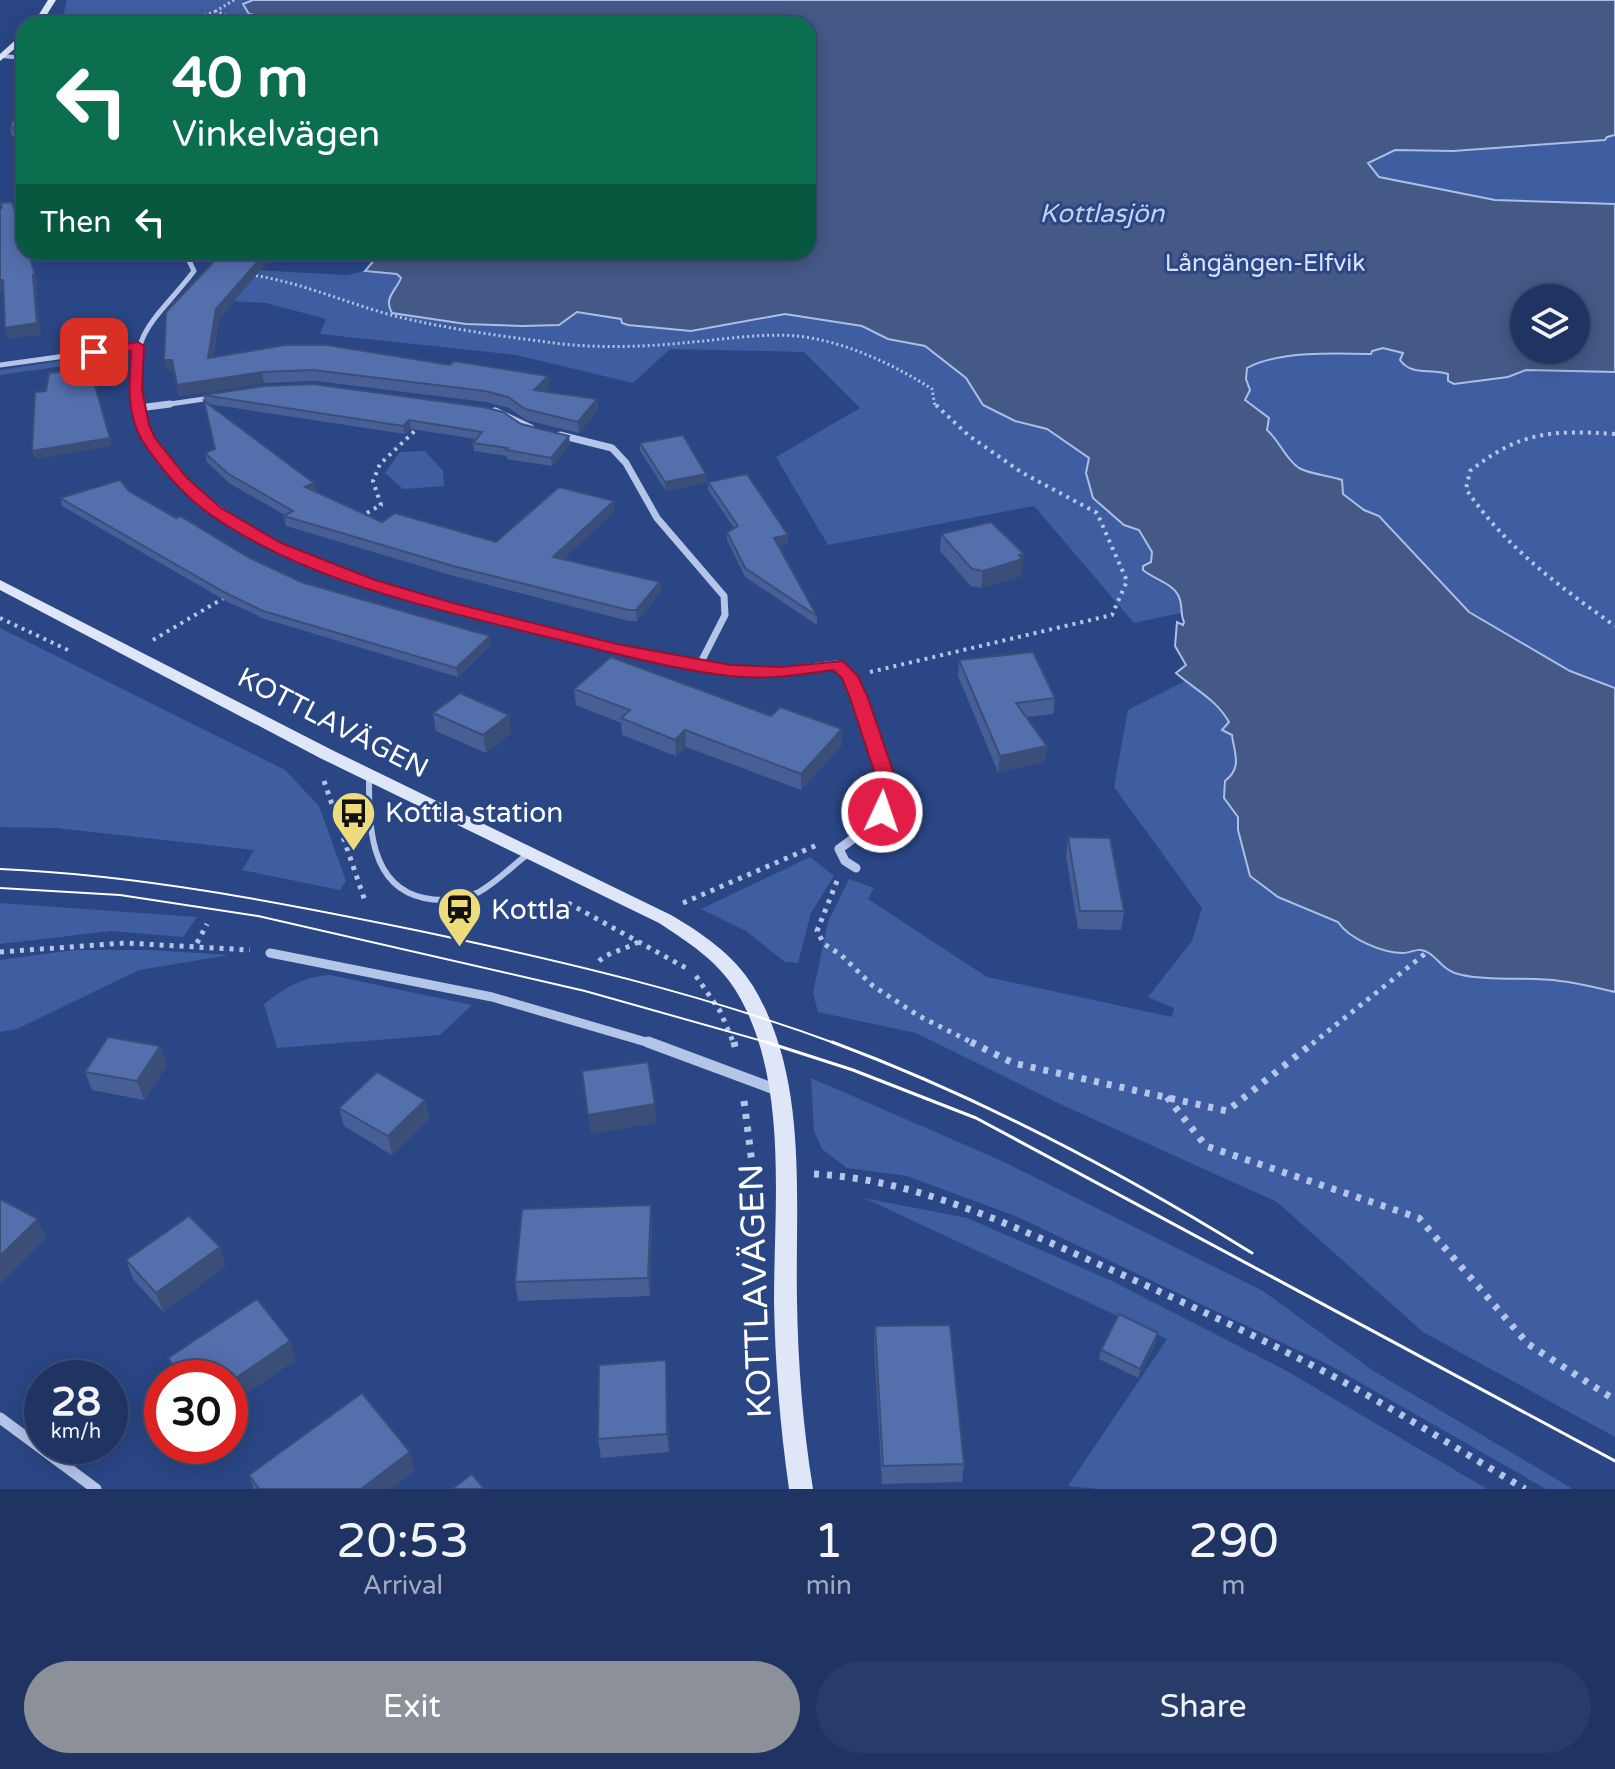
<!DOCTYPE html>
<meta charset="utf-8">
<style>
:root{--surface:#203464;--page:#283c6a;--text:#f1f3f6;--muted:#a2aabf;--line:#3d4f78;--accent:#8c9099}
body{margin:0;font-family:"Varela Round",sans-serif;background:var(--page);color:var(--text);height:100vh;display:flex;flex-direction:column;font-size:30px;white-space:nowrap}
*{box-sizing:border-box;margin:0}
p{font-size:26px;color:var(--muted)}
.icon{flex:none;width:44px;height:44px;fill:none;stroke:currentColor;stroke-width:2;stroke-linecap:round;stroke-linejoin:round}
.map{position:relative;height:1489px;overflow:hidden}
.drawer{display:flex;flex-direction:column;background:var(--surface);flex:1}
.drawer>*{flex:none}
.hud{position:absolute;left:16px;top:16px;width:800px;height:244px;border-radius:24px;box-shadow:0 4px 20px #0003,0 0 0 2px var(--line);background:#0b6e4f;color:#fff;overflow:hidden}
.tools{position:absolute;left:1510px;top:284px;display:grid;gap:16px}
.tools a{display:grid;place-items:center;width:80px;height:80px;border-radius:50%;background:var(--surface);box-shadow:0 4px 20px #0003,0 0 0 2px var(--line);font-size:40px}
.speed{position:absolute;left:24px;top:1360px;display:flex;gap:16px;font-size:40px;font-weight:700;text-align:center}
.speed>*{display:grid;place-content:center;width:104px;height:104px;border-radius:50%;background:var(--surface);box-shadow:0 4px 20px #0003,0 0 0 2px var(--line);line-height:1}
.speed small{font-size:20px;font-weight:400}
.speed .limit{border:12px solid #d22;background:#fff;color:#111}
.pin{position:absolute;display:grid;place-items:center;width:68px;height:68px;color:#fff;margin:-34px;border-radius:16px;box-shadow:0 4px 12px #0006}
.me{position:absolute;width:88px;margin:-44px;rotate:3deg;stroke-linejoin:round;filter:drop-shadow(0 0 6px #0008)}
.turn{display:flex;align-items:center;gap:28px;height:168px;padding:0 24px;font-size:36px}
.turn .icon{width:104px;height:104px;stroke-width:2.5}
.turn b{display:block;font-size:56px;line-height:68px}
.then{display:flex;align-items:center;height:76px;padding:0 24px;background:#0003;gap:16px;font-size:30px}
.eta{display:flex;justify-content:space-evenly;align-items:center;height:136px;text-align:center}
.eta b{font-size:48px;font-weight:600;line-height:56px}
.primary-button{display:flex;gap:16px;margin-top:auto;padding:16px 24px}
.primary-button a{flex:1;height:92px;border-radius:48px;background:var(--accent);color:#fff;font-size:32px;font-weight:600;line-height:92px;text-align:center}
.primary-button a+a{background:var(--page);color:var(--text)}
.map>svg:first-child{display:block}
.green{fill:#3f5ea1;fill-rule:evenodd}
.water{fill:#455987;stroke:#aabee7;stroke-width:2;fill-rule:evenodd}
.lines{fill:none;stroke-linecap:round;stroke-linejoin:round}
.path-far3{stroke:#b5c5e7;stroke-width:3;stroke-dasharray:2 3;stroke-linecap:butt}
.path-far2{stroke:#b5c5e7;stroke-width:4;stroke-dasharray:3 5;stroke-linecap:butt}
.path-far1{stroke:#b5c5e7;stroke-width:5;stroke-dasharray:4 6;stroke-linecap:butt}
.path{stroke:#b5c5e7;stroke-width:7;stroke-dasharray:5 8;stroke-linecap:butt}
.lane{stroke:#b5c5e7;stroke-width:6}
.street-far4{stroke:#b5c5e7;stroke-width:4}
.street-far3{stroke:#b5c5e7;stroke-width:5}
.street-far2{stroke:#b5c5e7;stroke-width:7}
.street-far1{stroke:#b5c5e7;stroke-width:9}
.street{stroke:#b5c5e7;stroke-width:11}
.secondary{fill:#dee6f7;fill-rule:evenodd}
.tram-far1{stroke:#fff;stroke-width:2}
.tram{stroke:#fff;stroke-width:3}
.wall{fill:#475f94}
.shaded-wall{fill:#3a4e78}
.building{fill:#536fac;stroke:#3a4e78;stroke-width:2}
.route{fill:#e11d48;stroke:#92132f;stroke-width:2}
.labels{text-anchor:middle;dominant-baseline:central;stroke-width:6;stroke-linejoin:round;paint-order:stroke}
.far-park-label{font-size:24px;fill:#d8e2f6;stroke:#2a4685}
.far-water-label{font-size:26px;font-style:italic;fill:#c0d0ee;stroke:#2a4685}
.street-label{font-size:28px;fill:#fff;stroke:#2a4685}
.poi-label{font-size:28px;fill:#fff;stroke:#2a4685;text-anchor:start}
.near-street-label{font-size:34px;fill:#fff;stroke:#2a4685}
</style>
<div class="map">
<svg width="1615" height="1489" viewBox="0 0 1615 1489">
<rect width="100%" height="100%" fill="#2a4685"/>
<!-- green -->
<g class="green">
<path d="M67 0H1615V1437L1423 1332 1277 1202 1060 1104 916 1033 818 1012 813 993 828 922 849 879 874 888 868 899 987 977 1172 1017 1174 1008 1148 997 1192 941 1202 908 1114 787 1128 710 1185 681 1176 673 1186 665 1175 646 1177 622 1183 625 1184 622 1180 613 1134 623 1034 506 828 545 776 457 860 408 804 352 670 349 633 383 516 355 320 334 326 319 266 303 185 298 218 268 347 275 364 271 381 252H808V24H61ZM1524 298H1576V350H1524Z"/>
<polygon points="99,355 119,358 0,375 0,370"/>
<polygon points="425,451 443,471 444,486 403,489 385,473 400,452"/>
<polygon points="0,628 285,770 319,806 346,881 340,890 242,870 254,850 56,828 0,827"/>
<polygon points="810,857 834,876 811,913 798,963 785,962 746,931 701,909"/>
<polygon points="0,903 197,917 183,937 111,931 0,944"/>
<polygon points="74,950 151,950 229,955 139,970 17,1029 0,1032 0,960"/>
<path d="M330 975 472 1005 440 1035 277 1048 264 1004C286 987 302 977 330 975Z"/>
<polygon points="811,1078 1002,1161 1263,1291 1372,1370 1573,1489 1546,1489 1331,1366 1018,1217 907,1176 847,1168 822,1149 814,1131"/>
<polygon points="864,1198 967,1218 1110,1280 1285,1370 1487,1489 1098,1489 1068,1486 1167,1339"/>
</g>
<!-- water -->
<path class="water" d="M253 0H1615V135L1607 137 1605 140 1453 151 1395 150 1368 163 1379 177 1495 200 1615 204V372L1526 370 1508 377 1454 384 1448 381V374C1431 368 1411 376 1400 360L1403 353 1383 348 1372 351 1371 354C1337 353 1277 351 1247 368L1246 379 1250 390 1245 400 1269 418 1267 430C1279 440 1286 460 1299 468 1312 475 1329 475 1342 480L1343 494 1364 510 1379 516 1469 612 1570 671 1615 688V992C1597 988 1579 983 1560 981 1528 976 1495 982 1462 975 1441 972 1436 952 1421 950 1416 949 1409 953 1403 953 1383 953 1349 939 1338 922L1278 897 1250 876 1238 830V817L1224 798 1225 781C1243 767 1234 753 1232 735L1222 730 1229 722C1216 699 1194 689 1176 673L1186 665 1175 646 1177 622 1183 625 1184 622C1180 614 1183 606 1179 597 1173 583 1155 580 1143 570V566L1151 562 1152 552 1139 530 1124 525 1093 498 1086 473 1089 458 1047 429 1015 421 983 405 966 378 925 346 888 339 862 326 785 314 691 331 628 325 622 323 621 319 577 312 559 325 522 326 466 324 392 313C383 298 396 291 401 278L397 274 365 271 381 252H808V24H305L249 14 243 4ZM1524 298H1576V350H1524Z"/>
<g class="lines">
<!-- path-far3 -->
<g class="path-far3">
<polyline points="234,0 216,11 232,18 234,24"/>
<polyline points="181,24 216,11"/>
<path d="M251 275C303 282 352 306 403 318 450 329 500 336 547 342 595 349 646 347 693 342 727 339 763 333 797 336 844 341 893 364 932 389L935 406"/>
</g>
<!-- path-far2 -->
<g class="path-far2">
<path d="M1615 434C1553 430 1520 431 1470 471L1466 489C1505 547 1559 586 1615 626"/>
<polyline points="360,517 381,505 373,481 380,464 419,427"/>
<polyline points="0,618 70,651"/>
<polyline points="153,640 227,596"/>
<polyline points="870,672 1112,615 1127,581 1097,513 1021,472 968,435 935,404"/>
</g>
<!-- path-far1 -->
<g class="path-far1">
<polyline points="324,781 366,904"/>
<polyline points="837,881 817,931 824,944 841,955 873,986 919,1016 975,1044"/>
<polyline points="568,903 686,968"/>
<polyline points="683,903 817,845"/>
<polyline points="197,943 207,924"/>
<polyline points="0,952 125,943 250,950"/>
<path d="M599 961C610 951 625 950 640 941"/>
<polyline points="696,976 720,1011 734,1044"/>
<polyline points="1312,1044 1426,953"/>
</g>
<!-- path -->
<g class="path">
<polyline points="734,1042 736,1051"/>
<polyline points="971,1042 1013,1063 1227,1111 1314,1042"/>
<polyline points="1167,1097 1206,1146 1419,1218 1528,1344 1615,1400"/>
<polyline points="744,1101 753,1171 760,1172"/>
<path d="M814 1174C913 1179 1006 1223 1096 1263 1179 1300 1262 1338 1342 1381 1404 1415 1464 1453 1525 1489"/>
</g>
<!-- lane -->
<path class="lane" d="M369 775C369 822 368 886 424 898 442 902 463 900 479 892 497 882 512 866 528 854"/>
<!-- street-far4 -->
<polyline class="street-far4" points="3,56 24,58"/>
<!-- street-far3 -->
<g class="street-far3">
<polyline points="0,365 138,346"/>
<path d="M138 406C127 331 154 323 194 271L185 252"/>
<polyline points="156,406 211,398"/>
</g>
<!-- street-far2 -->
<g class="street-far2">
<path d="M137 404C142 433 160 454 180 475 274 573 417 600 544 631 606 647 669 665 734 671 768 674 803 667 837 664L849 676 855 689"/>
<polyline points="139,408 170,404"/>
<polyline points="495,411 531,428"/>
<polyline points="560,435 612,448 626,463 657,518 724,596 725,615 700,664"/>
</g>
<!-- street-far1 -->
<g class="street-far1">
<polyline points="854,687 889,786 876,822 839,849 845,861 856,868"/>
<polyline points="270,953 492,997 653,1044"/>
</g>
<!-- street -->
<g class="street">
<polyline points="648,1042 777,1090"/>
<polyline points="0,1418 96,1489"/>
</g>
<!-- secondary -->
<g class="secondary">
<polygon points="48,0 56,0 41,24 33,24"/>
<polygon points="21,35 24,35 24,41 0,61 0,54"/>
<path d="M0 580 332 750 671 915C703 934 733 954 753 986 809 1079 795 1198 797 1301 798 1365 803 1427 813 1489H789C780 1426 775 1364 774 1301 774 1203 789 1078 736 991 718 961 688 942 659 923L320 758 0 590Z"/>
</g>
<!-- tram-far1 -->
<g class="tram-far1">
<path d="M0 869C140 875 277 902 415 930 558 960 700 993 837 1044"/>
<polyline points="0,888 120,895 258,916 585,991 773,1044"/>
</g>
<!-- tram -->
<g class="tram">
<polyline points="766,1042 853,1070 976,1118 1615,1461"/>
<path d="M832 1042C980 1097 1118 1170 1252 1253"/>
</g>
</g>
<!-- wall -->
<g class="wall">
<polygon points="24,90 24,136 12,136 10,128"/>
<polygon points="223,252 276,252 219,319 213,358 549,386 544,392 597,399 598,410 579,433 526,420 509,408 486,402 316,381 264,383 179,396 174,370 167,371"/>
<polygon points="203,395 521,424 570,444 552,466 507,459 507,456 474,451 473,443 476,439 411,429 405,434 208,404 314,483 316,492 382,522 496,542 615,511 563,559 660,582 661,592 637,621 629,621 454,576 286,526 284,516 285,515 229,483 207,462 205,453 215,449"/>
<polygon points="640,443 707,482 666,491 640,451"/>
<polygon points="708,482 788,544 779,545 817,616 817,625 745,577 727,540 727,532 734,528 708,490"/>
<polygon points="129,491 250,558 301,582 491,644 458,677 265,619 226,601 62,506 60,498"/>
<polygon points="941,534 1022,571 1021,571 1021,576 981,588 971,586 940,551"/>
<polygon points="959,660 1055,698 1053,714 1026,717 1047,746 1045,762 998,772 958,676"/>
<polygon points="574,689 771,716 842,729 842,745 801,790 686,747 676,756 622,735 621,723 576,705"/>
<polygon points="433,713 509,715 511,733 486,753 436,731"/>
<polygon points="1068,837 1124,911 1121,930 1078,929 1066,856"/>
<polygon points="160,1046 167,1065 144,1100 92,1090 85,1072"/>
<polygon points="425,1100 429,1119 392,1155 344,1126 339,1108"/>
<polygon points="652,1224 650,1296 518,1301 515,1282"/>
<polygon points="126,1260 226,1266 163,1312 133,1279"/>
<polygon points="875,1326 964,1464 962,1482 882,1484 874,1345"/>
<polygon points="1156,1342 1138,1378 1099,1359 1101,1350"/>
<polygon points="168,1358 296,1360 230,1378 177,1378"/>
<polygon points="666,1360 669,1452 601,1458 598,1439"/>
<polygon points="415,1471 390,1489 254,1489 249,1475"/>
</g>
<!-- shaded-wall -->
<g class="shaded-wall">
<polygon points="266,252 276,252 219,319 211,369 208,358 216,309"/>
<polygon points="35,274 38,286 36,286 41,335 8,339 5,328 33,275"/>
<polygon points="0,280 3,280 7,291 0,292"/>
<polygon points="164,360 172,360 175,370 167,371"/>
<polygon points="98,367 100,375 97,394 95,386"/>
<polygon points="262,372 264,383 179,396 177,385"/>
<polygon points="548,376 549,386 536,401 534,390"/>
<polygon points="597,399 598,410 579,433 578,422"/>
<polygon points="409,420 411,429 405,434 403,426"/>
<polygon points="569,436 570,444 552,466 551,458"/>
<polygon points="110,438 112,446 35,459 32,451"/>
<polygon points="706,474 707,482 666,491 665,482"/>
<polygon points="314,483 316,493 305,487"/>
<polygon points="614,501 615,511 554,567 553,557"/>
<polygon points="788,535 788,544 775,546 774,538"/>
<polygon points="1024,554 1021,576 981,588 983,571"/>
<polygon points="660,582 661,592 637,621 636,610"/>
<polygon points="490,636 491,644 458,677 456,668"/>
<polygon points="509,715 511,733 486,753 483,735"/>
<polygon points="842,729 842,745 801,790 801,774"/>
<polygon points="685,730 686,747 676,756 675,740"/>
<polygon points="1047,746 1045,762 998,772 1000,756"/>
<polygon points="160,1046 167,1065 144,1100 137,1081"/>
<polygon points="425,1100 429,1119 392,1155 388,1136"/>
<polygon points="655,1104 657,1123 590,1134 588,1115"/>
<polygon points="651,1205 652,1224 650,1296 648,1278"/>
<polygon points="38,1219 46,1238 0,1284 0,1256"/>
<polygon points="220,1247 226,1266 163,1312 156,1293"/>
<polygon points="1158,1333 1156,1342 1138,1378 1140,1369"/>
<polygon points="290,1341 296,1360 230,1405 230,1382"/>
<polygon points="666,1360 667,1378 669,1452 667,1434"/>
<polygon points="410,1452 415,1471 390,1489 361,1489"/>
</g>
<!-- building -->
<g class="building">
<polygon points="24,90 24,127 10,128"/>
<polygon points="12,202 24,239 24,252 28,252 35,274 33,275 37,323 5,328 3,280 0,280 0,209 2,208 1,203"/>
<polygon points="223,252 266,252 216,309 208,358 285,345 327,345 450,365 454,361 548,376 534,390 597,399 578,422 525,409 508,397 485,391 313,370 262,372 177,385 172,360 164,360 166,312"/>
<polygon points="98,367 95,386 110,438 32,451 35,392 46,391 49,373"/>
<polygon points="313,384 483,407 503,412 521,424 569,436 551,458 506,450 508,448 473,443 482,432 409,420 403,426 203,395 264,386"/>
<polygon points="204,401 314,483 305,487 382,522 395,513 496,542 559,487 614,501 553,557 660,582 636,610 628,610 453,566 284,516 293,511 227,473 205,453 215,449"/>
<polygon points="683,435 706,474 665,482 640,443"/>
<polygon points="747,474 788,535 774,538 817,616 745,568 727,532 738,526 708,482"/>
<polygon points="120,480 129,491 176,518 180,516 250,558 301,582 490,636 456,668 263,611 224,592 60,498"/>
<polygon points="991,522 1024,554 1019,555 1022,559 983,571 972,569 941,534"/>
<polygon points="1033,652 1055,698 1016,703 1047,746 1000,756 959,660"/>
<polygon points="611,657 771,716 780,707 842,729 801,774 685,730 675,740 621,718 630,710 574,689"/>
<polygon points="460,693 509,715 483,735 433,713"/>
<polygon points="1068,837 1110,838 1124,911 1080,911"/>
<polygon points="108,1037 160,1046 137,1081 85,1072"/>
<polygon points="648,1062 655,1104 588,1115 582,1071"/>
<polygon points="377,1072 425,1100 388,1136 339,1108"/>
<polygon points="0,1199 38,1219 0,1256"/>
<polygon points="651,1205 648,1278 515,1282 522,1209"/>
<polygon points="189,1216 220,1247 156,1293 126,1260"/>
<polygon points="257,1299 290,1341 230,1382 230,1378 183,1378 168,1358"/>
<polygon points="1119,1314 1158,1333 1140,1369 1101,1350"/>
<polygon points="950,1325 964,1464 883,1466 875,1326"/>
<polygon points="666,1360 667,1434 598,1439 599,1365"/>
<polygon points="362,1393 410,1452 361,1489 259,1489 249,1475"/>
<polygon points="472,1474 484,1489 452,1489"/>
</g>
<!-- route -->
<path class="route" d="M138 342 144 346 142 389 149 425 155 438 187 478 221 508 281 543 375 580 453 603 617 644 731 665 780 667 843 661 858 676 868 698 898 786 892 812 882 818 873 812 879 786 850 698 842 678 833 670C799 675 765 680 730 676 664 668 599 649 535 634 425 606 306 581 211 515 185 497 159 467 142 440 126 413 129 380 131 351L94 356 87 352 94 348Z"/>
<!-- icons -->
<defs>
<symbol id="bus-pin" viewBox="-11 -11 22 30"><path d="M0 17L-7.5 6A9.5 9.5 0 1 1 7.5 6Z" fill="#eedb7c" stroke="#2a4685"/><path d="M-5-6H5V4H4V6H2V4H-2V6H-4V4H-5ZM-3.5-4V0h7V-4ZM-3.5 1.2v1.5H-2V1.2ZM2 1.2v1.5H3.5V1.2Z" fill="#111"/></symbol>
<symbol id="station-pin" viewBox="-11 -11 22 30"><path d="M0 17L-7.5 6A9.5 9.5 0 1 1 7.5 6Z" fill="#eedb7c" stroke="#2a4685"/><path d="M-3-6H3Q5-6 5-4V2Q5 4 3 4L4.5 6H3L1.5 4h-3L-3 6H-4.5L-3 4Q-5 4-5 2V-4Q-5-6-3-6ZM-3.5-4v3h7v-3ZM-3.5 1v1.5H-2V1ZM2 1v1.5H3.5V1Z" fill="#111"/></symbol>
</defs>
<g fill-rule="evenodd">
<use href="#bus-pin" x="328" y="788" width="51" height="69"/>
<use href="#station-pin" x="434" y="884" width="51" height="69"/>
</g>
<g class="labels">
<!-- far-park labels -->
<g class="far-park-label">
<text x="1265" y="263">Långängen-Elfvik</text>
</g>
<!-- far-water labels -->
<g class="far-water-label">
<text x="1102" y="213">Kottlasjön</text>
</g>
<!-- street labels -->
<g class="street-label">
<text transform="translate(333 723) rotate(27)">KOTTLAVÄGEN</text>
</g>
<!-- poi labels -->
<g class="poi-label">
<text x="385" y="813">Kottla station</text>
<text x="491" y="910">Kottla</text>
</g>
<!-- near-street labels -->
<g class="near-street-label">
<text transform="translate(756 1291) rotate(-92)">KOTTLAVÄGEN</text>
</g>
</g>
</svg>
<div class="tools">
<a><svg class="icon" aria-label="layers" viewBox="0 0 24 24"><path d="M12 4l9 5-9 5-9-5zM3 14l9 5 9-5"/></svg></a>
</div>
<div class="speed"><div>28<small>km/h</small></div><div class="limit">30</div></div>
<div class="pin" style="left:94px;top:352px;background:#d93025"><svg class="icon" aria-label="arrive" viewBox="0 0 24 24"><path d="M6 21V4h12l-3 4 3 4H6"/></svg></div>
<svg class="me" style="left:882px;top:812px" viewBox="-20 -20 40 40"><circle r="17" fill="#e11d48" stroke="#fff" stroke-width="3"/><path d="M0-11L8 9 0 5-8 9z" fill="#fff"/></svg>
<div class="hud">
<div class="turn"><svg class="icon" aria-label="left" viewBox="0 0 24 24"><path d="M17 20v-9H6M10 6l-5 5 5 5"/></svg><div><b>40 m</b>Vinkelvägen</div></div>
<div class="then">Then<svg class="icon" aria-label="left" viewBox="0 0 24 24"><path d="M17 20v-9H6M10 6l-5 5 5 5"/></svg></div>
</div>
</div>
<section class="drawer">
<div class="eta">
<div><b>20:53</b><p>Arrival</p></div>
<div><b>1</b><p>min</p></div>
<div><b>290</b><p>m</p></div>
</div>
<div class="primary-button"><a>Exit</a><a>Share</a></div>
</section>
